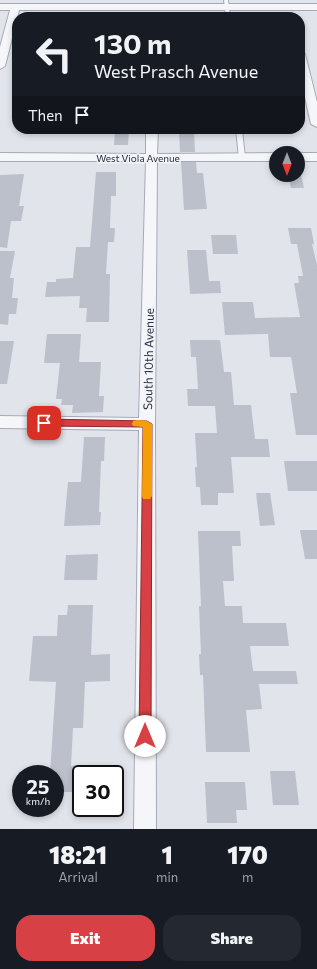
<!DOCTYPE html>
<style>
:root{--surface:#171b24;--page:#242831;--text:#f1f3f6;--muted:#9ea1a6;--accent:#d74045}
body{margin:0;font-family:Commissioner,sans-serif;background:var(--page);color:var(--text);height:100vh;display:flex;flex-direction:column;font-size:15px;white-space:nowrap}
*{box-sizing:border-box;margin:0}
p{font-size:13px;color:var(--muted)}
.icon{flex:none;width:22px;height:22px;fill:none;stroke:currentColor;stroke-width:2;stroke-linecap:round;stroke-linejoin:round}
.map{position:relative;height:829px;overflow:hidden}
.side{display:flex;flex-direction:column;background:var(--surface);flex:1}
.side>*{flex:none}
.top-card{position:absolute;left:12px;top:12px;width:293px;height:122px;border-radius:16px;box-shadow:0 2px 6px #0003;background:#171b24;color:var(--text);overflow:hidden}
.needle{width:26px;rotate:180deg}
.tools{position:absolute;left:269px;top:146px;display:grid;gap:8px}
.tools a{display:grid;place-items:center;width:36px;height:36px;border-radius:50%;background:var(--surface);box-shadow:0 2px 6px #0003;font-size:20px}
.speed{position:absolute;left:12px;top:765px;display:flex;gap:8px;font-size:20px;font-weight:700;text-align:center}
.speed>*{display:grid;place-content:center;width:52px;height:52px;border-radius:50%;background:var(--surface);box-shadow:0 2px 6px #0003;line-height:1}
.speed small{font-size:10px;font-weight:400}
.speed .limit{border:2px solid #111;border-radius:6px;background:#fff;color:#111}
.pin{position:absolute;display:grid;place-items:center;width:34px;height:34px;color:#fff;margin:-17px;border-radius:8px;box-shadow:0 2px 6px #0006}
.me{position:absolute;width:44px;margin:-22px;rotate:0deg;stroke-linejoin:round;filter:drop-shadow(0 0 3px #0008)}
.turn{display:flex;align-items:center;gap:14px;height:84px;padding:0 16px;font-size:18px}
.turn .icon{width:52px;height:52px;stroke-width:2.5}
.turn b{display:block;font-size:28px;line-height:34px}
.then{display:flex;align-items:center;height:38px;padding:0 16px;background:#0003;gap:8px;font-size:15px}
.eta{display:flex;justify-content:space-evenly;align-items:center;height:68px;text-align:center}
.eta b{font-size:24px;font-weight:800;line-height:28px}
.primary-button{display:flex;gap:8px;margin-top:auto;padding:8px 16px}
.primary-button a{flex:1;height:46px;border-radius:16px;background:var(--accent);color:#fff;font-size:16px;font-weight:800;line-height:46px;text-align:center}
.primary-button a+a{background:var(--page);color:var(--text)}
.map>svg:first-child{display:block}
.building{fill:#bbc0cb}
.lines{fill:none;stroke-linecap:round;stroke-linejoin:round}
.service-casing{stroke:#a7aab6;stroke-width:2}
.minor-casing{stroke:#a7aab6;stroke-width:2}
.service{fill:#f5f6f9;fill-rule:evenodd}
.minor{fill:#f5f6f9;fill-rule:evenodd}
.route{fill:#d74045;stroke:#8c2a2d}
.slow{fill:#f59e0b}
.labels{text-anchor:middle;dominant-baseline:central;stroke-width:3;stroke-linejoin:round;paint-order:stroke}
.far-street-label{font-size:10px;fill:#292f44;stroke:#f2f4f8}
.street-label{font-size:12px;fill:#292f44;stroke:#f2f4f8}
</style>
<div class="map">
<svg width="317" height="829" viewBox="0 0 317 829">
<rect width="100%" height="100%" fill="#e2e4eb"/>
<!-- building -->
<g class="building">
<polygon points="115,129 129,129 128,145 114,145"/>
<polygon points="179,129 194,129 195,152 180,152"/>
<polygon points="181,162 196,162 197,173 203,173 207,209 184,210"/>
<polygon points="96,172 116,172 116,196 111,196 110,228 115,228 114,242 108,242 106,274 110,274 109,322 86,322 87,308 79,308 80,296 45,297 47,282 56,282 56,279 73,278 76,247 90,247"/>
<polygon points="24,174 19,206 24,206 21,221 11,221 7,248 0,247 0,175"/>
<polygon points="288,175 301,175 304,188 291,188"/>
<polygon points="288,228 311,228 314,244 312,244 317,265 317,435 296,435 290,393 297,393 291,357 270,357 268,334 225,335 222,302 253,302 255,318 300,317 294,283 299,283 298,276 303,276 297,244 291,244"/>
<polygon points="211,235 236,235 238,254 213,254"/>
<polygon points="187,250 206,250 209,281 220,281 221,293 190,294"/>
<polygon points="0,251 15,251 10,278 14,278 12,298 18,298 16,314 9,314 8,325 0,324"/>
<polygon points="47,334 81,334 79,362 101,362 99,396 104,396 103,412 72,413 73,405 61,405 62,399 56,399 60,363 44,363"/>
<polygon points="190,340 220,340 224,372 231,372 234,405 251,405 255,439 268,439 270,457 231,457 234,493 218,493 218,505 201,505 200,487 196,487 195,467 197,467 195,433 217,433 215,406 188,406 187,389 198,389 196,357 191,357"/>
<polygon points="0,341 14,341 7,384 0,384"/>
<polygon points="84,437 105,437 104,461 101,461 99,512 101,512 100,525 64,526 68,482 81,482"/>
<polygon points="284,461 317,461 317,491 288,491"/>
<polygon points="256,493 270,493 275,525 260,526"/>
<polygon points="300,530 317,530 317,559 305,559"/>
<polygon points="198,531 240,531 241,546 232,546 234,581 223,581 225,606 242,606 243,623 286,623 289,646 250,646 253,671 296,671 298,684 259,684 262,709 246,710 250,752 206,752 203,675 200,675 199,654 201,654 199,606 201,606"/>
<polygon points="98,554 97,580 64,580 66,555"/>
<polygon points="68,605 93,605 91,655 110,654 110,681 85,682 83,728 73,728 71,766 81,765 80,792 55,792 55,774 50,774 56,682 29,681 33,636 57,636 58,615 67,615"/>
<polygon points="270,771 295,771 299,805 273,805"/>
<polygon points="205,782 245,782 247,810 236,810 237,823 207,823"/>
</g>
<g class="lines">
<defs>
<g id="service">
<polygon points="224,0 228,0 230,17 226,17"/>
<polygon points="236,129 242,129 245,158 242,160 239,158"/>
</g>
<g id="minor">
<polygon points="0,4 317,4 317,10 19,10 5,66 0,69 0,47 10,10 0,10"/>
<polygon points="300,51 305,54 317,102 317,127 311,124 300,75"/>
<polygon points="146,129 158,129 157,154 276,153 276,161 157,161 155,424 156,829 134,829 139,430 0,428 0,416 139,418 146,161 0,161 0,153 146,154"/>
<rect x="298" y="153" width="19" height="8"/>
</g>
</defs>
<!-- service casing -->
<use href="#service" class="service-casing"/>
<!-- minor casing -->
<use href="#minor" class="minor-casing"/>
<!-- service -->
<use href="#service" class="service"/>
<!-- minor -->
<use href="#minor" class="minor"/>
</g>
<!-- route -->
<polygon class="route" points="44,419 147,421 152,424 151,736 150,740 145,742 141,740 139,736 143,427 44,426 40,423"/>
<!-- slow -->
<polygon class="slow" points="137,420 147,421 152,424 152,496 150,499 143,499 142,496 143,427 133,426 132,424 133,421"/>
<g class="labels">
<!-- far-street labels -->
<g class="far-street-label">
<text x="138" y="158">West Viola Avenue</text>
</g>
<!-- street labels -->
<g class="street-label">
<text transform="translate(148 359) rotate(-89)">South 10th Avenue</text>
</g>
</g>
</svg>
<div class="tools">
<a><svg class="needle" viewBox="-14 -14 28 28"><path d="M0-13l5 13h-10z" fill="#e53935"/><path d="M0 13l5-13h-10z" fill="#9ea1a6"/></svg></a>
</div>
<div class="speed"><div>25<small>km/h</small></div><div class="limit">30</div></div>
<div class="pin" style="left:44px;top:423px;background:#d93025"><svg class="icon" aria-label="arrive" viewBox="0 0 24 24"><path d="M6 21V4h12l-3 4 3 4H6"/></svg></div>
<svg class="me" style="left:145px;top:736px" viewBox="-20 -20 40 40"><circle r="19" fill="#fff"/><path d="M0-13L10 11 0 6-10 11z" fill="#d74045"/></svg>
<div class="top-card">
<div class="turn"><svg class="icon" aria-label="left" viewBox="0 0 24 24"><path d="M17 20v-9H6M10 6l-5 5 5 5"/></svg><div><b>130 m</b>West Prasch Avenue</div></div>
<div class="then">Then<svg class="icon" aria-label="arrive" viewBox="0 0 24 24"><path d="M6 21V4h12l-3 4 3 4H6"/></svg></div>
</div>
</div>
<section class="side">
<div class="eta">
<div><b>18:21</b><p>Arrival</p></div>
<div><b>1</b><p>min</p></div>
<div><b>170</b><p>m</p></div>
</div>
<div class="primary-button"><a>Exit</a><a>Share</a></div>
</section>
